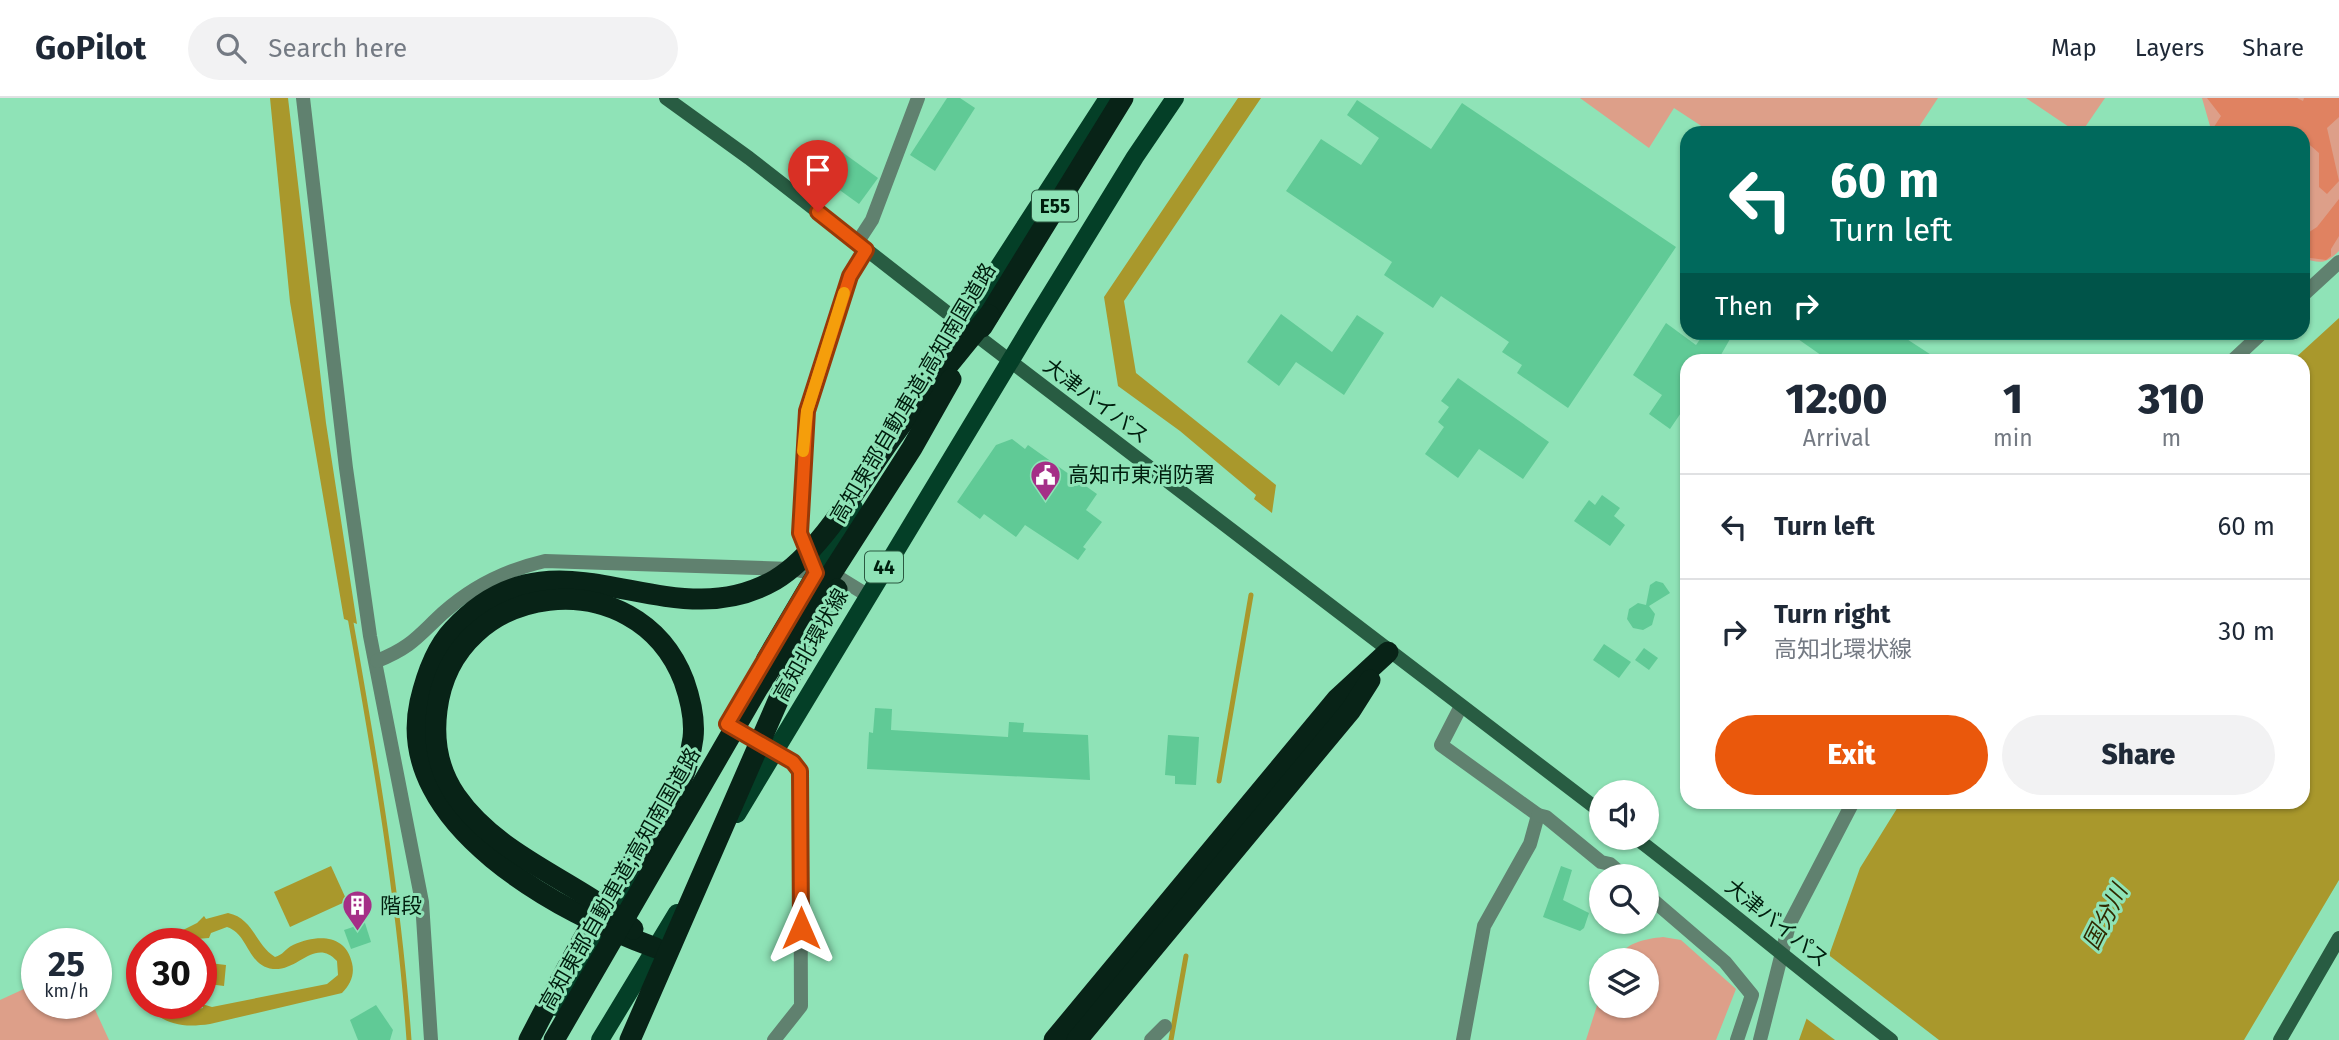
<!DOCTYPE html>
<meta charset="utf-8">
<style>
:root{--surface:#fff;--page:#f2f2f3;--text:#1f2937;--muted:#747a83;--line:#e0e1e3;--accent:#ea580c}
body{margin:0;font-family:"Fira Sans","Noto Sans JP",sans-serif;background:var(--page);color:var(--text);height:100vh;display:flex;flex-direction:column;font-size:26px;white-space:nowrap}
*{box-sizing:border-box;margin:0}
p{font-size:23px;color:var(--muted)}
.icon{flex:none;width:38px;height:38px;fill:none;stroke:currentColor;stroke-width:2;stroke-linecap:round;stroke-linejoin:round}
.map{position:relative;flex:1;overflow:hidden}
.drawer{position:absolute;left:1680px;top:256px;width:630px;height:455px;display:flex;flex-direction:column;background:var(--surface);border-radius:21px;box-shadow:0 2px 5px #0004}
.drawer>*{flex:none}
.guide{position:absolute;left:1680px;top:28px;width:630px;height:214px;border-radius:21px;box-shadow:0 2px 5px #0004;background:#00695c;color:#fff;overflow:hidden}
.buttons{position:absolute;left:1589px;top:682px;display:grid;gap:14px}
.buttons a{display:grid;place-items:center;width:70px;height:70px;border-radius:50%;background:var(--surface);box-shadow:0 2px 5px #0004;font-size:35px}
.speed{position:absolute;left:21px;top:830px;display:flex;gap:14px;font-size:35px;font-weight:700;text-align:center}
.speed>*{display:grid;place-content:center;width:91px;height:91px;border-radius:50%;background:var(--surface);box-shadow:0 2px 5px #0004;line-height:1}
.speed small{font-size:18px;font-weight:400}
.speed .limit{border:10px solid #d22;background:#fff;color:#111}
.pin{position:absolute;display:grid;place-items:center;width:60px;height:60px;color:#fff;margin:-72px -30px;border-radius:50% 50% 50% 0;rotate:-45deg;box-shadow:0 0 7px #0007}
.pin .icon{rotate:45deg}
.me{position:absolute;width:77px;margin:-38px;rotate:0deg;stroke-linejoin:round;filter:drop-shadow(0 0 5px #0008)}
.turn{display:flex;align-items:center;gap:24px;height:147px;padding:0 35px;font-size:32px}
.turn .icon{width:91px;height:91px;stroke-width:2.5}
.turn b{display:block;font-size:49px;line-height:60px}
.then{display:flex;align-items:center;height:66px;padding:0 35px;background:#0003;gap:14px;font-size:26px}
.eta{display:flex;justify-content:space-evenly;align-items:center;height:119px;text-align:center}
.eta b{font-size:42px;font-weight:800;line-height:49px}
.button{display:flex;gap:14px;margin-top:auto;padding:14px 35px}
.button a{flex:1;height:80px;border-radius:42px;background:var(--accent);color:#fff;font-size:28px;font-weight:800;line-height:80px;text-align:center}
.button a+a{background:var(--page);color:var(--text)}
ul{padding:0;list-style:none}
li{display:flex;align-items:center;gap:21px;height:105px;padding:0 35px;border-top:2px solid var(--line)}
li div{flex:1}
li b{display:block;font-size:26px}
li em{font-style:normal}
header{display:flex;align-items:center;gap:42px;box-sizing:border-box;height:98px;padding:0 35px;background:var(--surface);border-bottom:2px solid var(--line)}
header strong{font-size:33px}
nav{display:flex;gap:38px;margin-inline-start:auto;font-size:24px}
.search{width:490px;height:63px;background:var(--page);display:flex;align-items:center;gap:18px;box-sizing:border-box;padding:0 24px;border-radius:38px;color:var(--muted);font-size:26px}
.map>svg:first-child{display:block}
.green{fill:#dd9f89}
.forest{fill:#e08261}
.water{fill:#a9982c}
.pier{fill:#8fe3b7}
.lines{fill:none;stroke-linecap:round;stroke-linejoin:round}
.stream{stroke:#a9982c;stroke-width:5}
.building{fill:#60ca96}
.street{stroke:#60816f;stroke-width:14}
.secondary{stroke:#285c42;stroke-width:14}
.primary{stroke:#043f27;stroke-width:18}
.highway{stroke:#082317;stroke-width:21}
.route-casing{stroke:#983908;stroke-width:18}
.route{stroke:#ea580c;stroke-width:12}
.slow{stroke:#f59e0b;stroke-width:12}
.labels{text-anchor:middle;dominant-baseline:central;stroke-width:6;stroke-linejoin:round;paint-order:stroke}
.shield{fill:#8fe3b7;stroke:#2b5941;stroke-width:2}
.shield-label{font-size:19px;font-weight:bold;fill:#001e0e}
.street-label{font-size:21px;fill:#001e0e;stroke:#8fe3b7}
.poi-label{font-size:21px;fill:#001e0e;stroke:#8fe3b7;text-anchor:start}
.water-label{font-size:23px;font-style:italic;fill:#312a00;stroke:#8fe3b7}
</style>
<header>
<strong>GoPilot</strong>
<div class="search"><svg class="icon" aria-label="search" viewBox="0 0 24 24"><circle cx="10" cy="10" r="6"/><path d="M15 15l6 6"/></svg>Search here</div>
<nav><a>Map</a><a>Layers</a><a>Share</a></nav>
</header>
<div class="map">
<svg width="2339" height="942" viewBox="0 0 2339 942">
<rect width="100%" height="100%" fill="#8fe3b7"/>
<!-- green -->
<g class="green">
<polygon points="1580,0 1938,0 1915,35 1712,35 1674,10 1649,50"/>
<polygon points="2026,0 2105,0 2081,35 2078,35"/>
<path d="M2202 0H2339V153C2326 166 2320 166 2303 160V35H2212Z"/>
<path d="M1663 839 1681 842 1736 891 1716 942H1586L1601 895V908H1647V863H1616C1625 844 1645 841 1663 839Z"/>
<polygon points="37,885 37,905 92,905 109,942 0,942 0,902"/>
</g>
<!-- forest -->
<g class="forest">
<polygon points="2207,0 2297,0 2303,3 2304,0 2339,0 2339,19 2327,30 2339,83 2327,96 2319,89 2319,55 2303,41 2303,35 2275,29 2276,35 2210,35 2221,18"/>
<polygon points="2339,101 2339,138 2331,151 2331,158 2326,162 2303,159 2303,138 2317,129"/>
</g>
<!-- water -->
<g class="water">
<polygon points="270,0 288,0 326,325 357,526 344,521 290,204"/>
<polygon points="1238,0 1261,0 1124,203 1136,275 1276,387 1272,415 1254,401 1256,397 1180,333 1118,288 1104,199"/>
<polygon points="2339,220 2339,782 2244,942 1799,942 1860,770 1901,704 2303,704 2303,262 2293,262"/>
<polygon points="331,768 347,803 290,829 274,794"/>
<path d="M228 815C253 820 255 846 275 859 283 857 285 851 293 847 316 837 345 835 352 865 355 877 350 887 342 895L210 926C182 930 163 927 145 905 170 905 175 915 203 910L202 906 212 909 327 886 338 877 337 863C315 839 299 873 273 871 247 868 249 836 227 829L211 835 209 840 196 841 198 845 192 843 157 845 197 825 204 818 206 821Z"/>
<polygon points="201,864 226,867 224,888 201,885"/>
</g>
<!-- pier -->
<polygon class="pier" points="1826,855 1939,942 1835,942 1803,918"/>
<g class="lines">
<!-- stream -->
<g class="stream">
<path d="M350 519C375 660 399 799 409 942"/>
<polyline points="1219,683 1251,497"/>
<polyline points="1171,942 1186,858"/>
</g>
</g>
<!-- building -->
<g class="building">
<polygon points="947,0 960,0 975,10 935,73 910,57"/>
<polygon points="1357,2 1431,51 1462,5 1676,149 1568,310 1517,275 1522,267 1502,254 1509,244 1441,198 1433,210 1384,177 1392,164 1286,93 1321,41 1361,67 1379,40 1347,17"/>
<polygon points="842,54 878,80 859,106 823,80"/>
<polygon points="1281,216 1332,254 1357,217 1384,235 1344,297 1296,264 1279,288 1247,264"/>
<polygon points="1666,225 1696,247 1705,234 1734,234 1718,262 1687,262 1687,306 1670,331 1649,316 1662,297 1633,277"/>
<polygon points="1788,234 1896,234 1939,262 1828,262"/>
<polygon points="1458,280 1549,344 1523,381 1479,351 1458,380 1425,356 1444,329 1438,324 1449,309 1441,303"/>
<polygon points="1012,341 1025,351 1028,347 1097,396 1086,412 1102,424 1083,449 1086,451 1078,462 1025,427 1016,439 984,416 980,421 957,404 996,347"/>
<polygon points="1602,397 1620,410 1614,418 1625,427 1610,448 1574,423 1589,402 1595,407"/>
<polygon points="1656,483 1663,485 1670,495 1649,508 1655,516 1652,527 1643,532 1633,530 1627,521 1629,511 1638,505 1646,507 1650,487"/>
<polygon points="1604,546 1631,564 1619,580 1593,562"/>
<polygon points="1644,550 1658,560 1649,572 1635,562"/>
<polygon points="875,610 892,611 891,632 1008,639 1009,624 1024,625 1023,634 1088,637 1090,682 867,671 869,634 873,635"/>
<polygon points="1168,637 1199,639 1196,687 1175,686 1175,678 1165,677"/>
<polygon points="1561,768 1572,772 1563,802 1589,815 1584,830 1580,833 1543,819"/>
<polygon points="365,825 371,844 351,851 344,832"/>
<polygon points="376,907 393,932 390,942 358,942 350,922"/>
</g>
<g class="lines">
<!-- street -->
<g class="street">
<polyline points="303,0 346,370 370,538 422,804 431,942"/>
<polyline points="857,145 872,122 918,0"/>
<polyline points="2303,197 2339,164"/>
<polyline points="2233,262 2263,234"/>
<polyline points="810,460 800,435 807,313 850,178 866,152"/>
<path d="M377 563C412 549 418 538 443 515 473 488 506 472 545 463L791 471 841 481 867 497"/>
<polyline points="1461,608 1441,647 1538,717 1530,746 1484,828 1463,942"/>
<polyline points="729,626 793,664 800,673 801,908 774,942"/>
<polyline points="1538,717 1546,719 1601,764 1610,766 1625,779"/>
<polyline points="1647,797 1725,864 1752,897 1737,942"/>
<polyline points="1151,942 1165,928"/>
<polyline points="1760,942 1789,827 1853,704"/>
</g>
<!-- secondary -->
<g class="secondary">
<polyline points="666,0 749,60 963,227 1601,714"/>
<path d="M1636 740C1722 806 1805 876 1891 942"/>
<polyline points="2280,942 2339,840"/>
</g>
<!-- primary -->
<g class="primary">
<polyline points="942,263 987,187 1108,0"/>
<polyline points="765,561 854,410"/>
<polyline points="737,716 1035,222 1135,59 1175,0"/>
<polyline points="557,909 647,759"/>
<polyline points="600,942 677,815"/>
</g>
<!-- highway -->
<g class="highway">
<polyline points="982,229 1123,0"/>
<path d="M656 850C562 816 393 727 420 604 426 578 435 551 453 532 557 419 664 546 775 482 822 454 861 382 893 338 923 296 957 257 989 217"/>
<path d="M529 942C553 896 576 851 603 807 636 755 685 704 693 640 695 622 690 600 684 583 637 460 453 481 437 612 433 643 438 672 456 698 499 760 578 783 633 831"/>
<polyline points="554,942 758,590 912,350 951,281"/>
<polyline points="630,942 781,596 837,491"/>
<polyline points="1054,942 1337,601 1388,554"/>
<polyline points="1077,942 1351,612 1370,582"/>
</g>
</g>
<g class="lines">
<defs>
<polyline id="route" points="801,830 800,673 793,664 727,626 816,475 800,435 807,313 850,178 866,152 818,114"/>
</defs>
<!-- route casing -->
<use href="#route" class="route-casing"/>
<!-- route -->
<use href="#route" class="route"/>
<!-- slow -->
<polyline class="slow" points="803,353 807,313 844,195"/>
</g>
<!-- icons -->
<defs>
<symbol id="civic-pin" viewBox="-11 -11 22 30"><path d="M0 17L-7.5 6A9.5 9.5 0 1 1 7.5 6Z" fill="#a52f87" stroke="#8fe3b7"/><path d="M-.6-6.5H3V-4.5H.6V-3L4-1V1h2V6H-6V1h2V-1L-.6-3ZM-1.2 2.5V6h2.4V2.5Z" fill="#fff"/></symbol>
<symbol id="building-pin" viewBox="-11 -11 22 30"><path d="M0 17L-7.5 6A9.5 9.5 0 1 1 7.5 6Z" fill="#a52f87" stroke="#8fe3b7"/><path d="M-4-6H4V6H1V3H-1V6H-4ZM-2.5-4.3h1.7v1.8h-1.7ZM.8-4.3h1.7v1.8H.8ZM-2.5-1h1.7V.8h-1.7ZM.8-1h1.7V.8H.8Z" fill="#fff"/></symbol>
</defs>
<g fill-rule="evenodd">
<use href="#civic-pin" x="1028" y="360" width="35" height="47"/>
<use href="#building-pin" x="340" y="790" width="35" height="47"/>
</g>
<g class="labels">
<!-- shield labels -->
<g class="shield">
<rect x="1032" y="92.5" width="46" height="31" rx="5"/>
<rect x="865" y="453.5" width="38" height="31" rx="5"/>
</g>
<g class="shield-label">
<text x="1055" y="108">E55</text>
<text x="884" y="469">44</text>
</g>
<!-- street labels -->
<g class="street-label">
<text transform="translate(913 295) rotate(-59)">高知東部自動車道;高知南国道路</text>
<text transform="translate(1096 303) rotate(37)">大津バイパス</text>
<text transform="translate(811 547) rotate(-60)">高知北環状線</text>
<text transform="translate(620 781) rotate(-60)">高知東部自動車道;高知南国道路</text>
<text transform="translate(1777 825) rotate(39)">大津バイパス</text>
</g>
<!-- poi labels -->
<g class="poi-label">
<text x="1068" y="377">高知市東消防署</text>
<text x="380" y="808">階段</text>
</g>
<!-- water labels -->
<g class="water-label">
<text transform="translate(2105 819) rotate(-63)">国分川</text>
</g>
</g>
</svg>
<div class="buttons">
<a><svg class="icon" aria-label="sound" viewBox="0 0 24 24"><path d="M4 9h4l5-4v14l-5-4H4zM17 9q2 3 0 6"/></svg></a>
<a><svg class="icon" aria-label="search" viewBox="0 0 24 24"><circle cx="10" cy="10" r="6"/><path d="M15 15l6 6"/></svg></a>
<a><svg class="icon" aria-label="layers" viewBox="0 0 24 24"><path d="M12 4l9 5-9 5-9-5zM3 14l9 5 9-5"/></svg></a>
</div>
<div class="speed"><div>25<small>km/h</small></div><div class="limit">30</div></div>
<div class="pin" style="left:818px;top:114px;background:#d93025"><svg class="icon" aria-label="arrive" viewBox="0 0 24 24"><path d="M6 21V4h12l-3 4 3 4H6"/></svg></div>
<svg class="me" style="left:801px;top:830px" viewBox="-20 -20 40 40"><path d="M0-17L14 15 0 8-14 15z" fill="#ea580c" stroke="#fff" stroke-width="4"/></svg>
<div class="guide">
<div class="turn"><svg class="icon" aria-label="left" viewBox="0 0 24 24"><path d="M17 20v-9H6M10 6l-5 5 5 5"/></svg><div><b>60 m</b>Turn left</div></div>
<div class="then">Then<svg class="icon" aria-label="right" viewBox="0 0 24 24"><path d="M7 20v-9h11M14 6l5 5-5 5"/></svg></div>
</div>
<section class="drawer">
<div class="eta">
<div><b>12:00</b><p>Arrival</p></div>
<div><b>1</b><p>min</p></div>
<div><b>310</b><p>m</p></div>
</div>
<ul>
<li><svg class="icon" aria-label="left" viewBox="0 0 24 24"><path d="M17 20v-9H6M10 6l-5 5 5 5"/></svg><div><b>Turn left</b></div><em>60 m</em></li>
<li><svg class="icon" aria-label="right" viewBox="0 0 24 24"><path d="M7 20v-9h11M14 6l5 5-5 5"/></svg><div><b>Turn right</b><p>高知北環状線</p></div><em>30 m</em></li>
</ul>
<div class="button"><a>Exit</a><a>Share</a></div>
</section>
</div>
